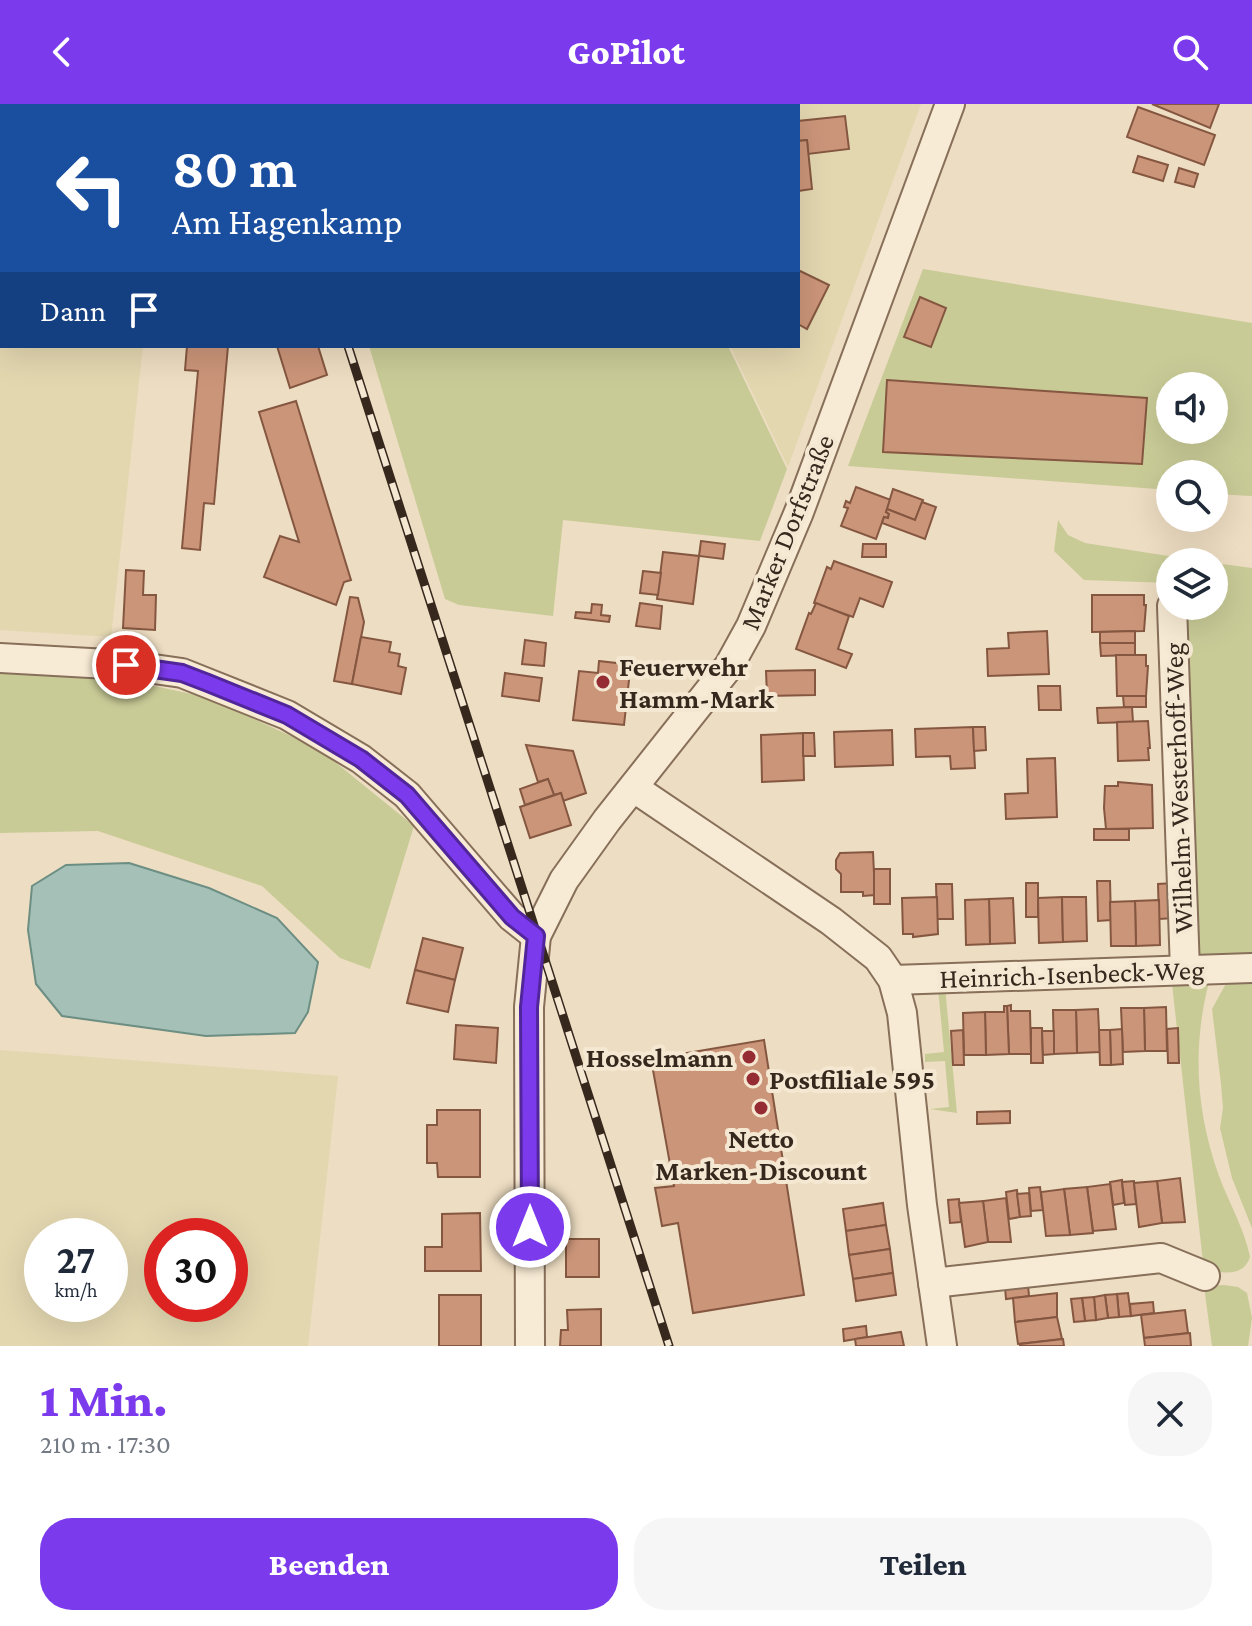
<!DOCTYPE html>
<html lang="de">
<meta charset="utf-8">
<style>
:root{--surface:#fff;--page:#f6f6f7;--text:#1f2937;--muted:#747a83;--accent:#7c3aed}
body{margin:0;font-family:"Crimson Pro",serif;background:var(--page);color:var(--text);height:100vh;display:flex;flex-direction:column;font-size:30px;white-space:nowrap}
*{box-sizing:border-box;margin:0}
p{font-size:26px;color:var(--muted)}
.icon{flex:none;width:44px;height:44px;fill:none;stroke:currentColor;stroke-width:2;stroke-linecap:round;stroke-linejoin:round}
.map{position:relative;height:1242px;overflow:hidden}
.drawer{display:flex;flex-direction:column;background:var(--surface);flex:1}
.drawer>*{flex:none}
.banner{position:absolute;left:0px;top:0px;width:800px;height:244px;box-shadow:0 8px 32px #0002;background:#1a4fa0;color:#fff;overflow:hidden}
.fabs{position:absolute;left:1156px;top:268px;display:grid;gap:16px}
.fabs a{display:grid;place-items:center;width:72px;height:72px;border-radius:50%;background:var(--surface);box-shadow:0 8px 32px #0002;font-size:40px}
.speed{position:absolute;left:24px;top:1114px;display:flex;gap:16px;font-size:40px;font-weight:700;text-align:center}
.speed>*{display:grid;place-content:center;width:104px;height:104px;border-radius:50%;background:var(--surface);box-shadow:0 8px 32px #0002;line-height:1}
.speed small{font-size:20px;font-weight:400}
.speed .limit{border:12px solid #d22;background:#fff;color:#111}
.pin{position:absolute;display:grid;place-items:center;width:68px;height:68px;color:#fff;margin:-34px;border:4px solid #fff;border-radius:50%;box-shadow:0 2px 8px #0007}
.me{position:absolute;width:88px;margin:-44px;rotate:0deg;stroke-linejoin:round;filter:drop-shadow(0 0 6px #0008)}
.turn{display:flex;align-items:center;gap:28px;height:168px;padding:0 40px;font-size:36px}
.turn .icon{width:104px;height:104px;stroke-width:2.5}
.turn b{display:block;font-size:56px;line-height:68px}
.then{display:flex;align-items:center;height:76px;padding:0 40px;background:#0003;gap:16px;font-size:30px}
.round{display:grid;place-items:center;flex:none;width:84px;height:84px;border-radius:32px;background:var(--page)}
.overview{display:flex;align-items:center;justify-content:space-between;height:136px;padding:0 40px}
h1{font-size:48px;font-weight:800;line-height:60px;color:var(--accent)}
.cta{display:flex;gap:16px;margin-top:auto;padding:16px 40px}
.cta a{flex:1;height:92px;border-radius:32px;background:var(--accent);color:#fff;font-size:32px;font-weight:800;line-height:92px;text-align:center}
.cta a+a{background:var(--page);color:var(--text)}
header{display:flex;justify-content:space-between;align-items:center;height:104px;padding:0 40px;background:var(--accent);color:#fff;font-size:36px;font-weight:800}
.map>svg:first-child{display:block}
.farmland{fill:#e3d7b0;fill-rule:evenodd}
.green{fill:#c9cb97;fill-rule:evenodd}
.water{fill:#a5c0b6;stroke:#6c8e83;stroke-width:2}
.building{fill:#cb9579;stroke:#855740;stroke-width:2}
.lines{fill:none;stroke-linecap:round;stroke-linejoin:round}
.street-casing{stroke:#876f5a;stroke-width:32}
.street{stroke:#f8ebd5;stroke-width:28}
.rail-casing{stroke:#37281e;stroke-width:9}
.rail{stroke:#f5e8d2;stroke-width:6;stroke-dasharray:18;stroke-linecap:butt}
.route-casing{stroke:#51269a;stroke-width:20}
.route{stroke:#7c3aed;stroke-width:14}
.poi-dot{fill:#952b33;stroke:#f5e8d2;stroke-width:3}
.labels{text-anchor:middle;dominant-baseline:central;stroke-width:8;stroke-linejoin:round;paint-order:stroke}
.street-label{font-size:28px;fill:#37281e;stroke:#f5e8d2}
.poi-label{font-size:28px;font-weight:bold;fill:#37281e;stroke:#f5e8d2;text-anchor:start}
</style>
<header><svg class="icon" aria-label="back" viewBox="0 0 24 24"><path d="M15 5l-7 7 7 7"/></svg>GoPilot<svg class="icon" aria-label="search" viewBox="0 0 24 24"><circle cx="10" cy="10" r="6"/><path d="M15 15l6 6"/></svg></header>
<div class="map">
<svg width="1252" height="1242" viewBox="0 0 1252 1242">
<rect width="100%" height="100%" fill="#edddc2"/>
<!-- farmland -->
<g class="farmland">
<polygon points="0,0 169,0 2,2 2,242 143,242 111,533 0,526"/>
<polygon points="697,0 921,0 788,363 730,242 798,242 798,2 679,2"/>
<path d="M0 946 338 972 308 1242H0ZM42 1132H110V1200H42ZM162 1132H230V1200H162Z"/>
</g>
<!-- green -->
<g class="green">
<polygon points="293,0 680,0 294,2"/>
<path d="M923 165 1252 219V392L1214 390V370H1170V386L848 362ZM1170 282H1214V326H1170Z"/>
<polygon points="369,242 728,242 787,365 760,437 563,416 553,512 459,501 445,495"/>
<polygon points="1058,416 1068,431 1085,439 1207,458 1170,458 1170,479 1084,476 1054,447"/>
<polygon points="1214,459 1252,464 1252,852 1189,854 1176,502 1214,502"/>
<polygon points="0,569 126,576 206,593 319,645 414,722 370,865 340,854 262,782 98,727 0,729"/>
<polygon points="1228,876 1252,877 1252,1124 1232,1074 1220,1024 1223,1004 1221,980 1212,905"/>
<path d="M1209 878C1192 944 1196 1008 1219 1072 1229 1099 1245 1126 1250 1153 1243 1174 1222 1168 1204 1167L1172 880Z"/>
<polygon points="945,883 957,1009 930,1005 949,1003 945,957 925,958 925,950 944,948 938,884"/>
<polygon points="1224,1181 1238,1183 1247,1189 1252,1214 1248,1242 1212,1242 1204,1182"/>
</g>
<!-- water -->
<polygon class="water" points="129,759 209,784 277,814 318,858 308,908 295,929 206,932 62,912 36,880 28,826 32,782 66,761"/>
<!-- building -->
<g class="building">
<polygon points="1152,0 1219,0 1210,24"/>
<polygon points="1138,3 1215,31 1204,61 1127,33"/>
<polygon points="845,12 849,45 808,50 807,36 798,37 798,17"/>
<polygon points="807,36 812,85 798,87 798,37"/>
<polygon points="1138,52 1168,61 1163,77 1133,68"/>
<polygon points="1179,64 1198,70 1194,83 1175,78"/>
<polygon points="798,166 829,181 807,225 798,220"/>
<polygon points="920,193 946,204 931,243 904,233"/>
<polygon points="187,242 228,242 214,400 204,399 200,446 182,444 198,267 185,266"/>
<polygon points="277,242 318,242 327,271 290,284"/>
<polygon points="887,276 1147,294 1142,360 883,348"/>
<polygon points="296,297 351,476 344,478 336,501 264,473 280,432 299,438 259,308"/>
<polygon points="856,383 891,396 886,408 889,410 888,414 884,413 876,435 841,422 848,404 844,403 846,397 850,399"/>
<polygon points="893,385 923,396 915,416 887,405"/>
<polygon points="922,398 936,403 925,435 882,419 884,413 888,414 889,410 886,408 887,405 915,416"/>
<polygon points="701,437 725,440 723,455 699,452"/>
<polygon points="863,440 886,440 886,453 862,453"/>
<polygon points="663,448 699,452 693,500 657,495"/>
<polygon points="834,457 892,478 883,503 860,494 853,513 814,499 827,463 831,465"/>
<polygon points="126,466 144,467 143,491 156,491 155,526 123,524"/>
<polygon points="643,467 661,469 658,491 640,489"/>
<polygon points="1092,491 1144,491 1144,501 1146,501 1144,527 1092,528"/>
<polygon points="350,493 358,494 364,518 352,580 334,577"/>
<polygon points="640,499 662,502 660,525 636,522"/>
<polygon points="816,499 849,512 838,545 852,550 846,564 796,545 809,509 811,510"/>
<polygon points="592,500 602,501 601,511 610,512 609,518 575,514 576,508 591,509"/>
<polygon points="1047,527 1049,570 988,572 987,545 1009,544 1008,529"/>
<polygon points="1135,527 1135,539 1100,539 1100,528"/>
<polygon points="361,533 391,538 389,548 400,550 398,562 406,564 401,590 352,580"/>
<polygon points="525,536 546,539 544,562 522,560"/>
<polygon points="1100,539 1135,539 1135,551 1101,552"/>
<polygon points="1116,551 1146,551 1146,562 1148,562 1146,592 1117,592"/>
<polygon points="599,557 625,560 625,566 630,567 624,621 573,616 579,567 598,569"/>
<polygon points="815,566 815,591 767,592 766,567"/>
<polygon points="505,569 542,574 539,597 502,592"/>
<polygon points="1038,582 1060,582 1061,606 1039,606"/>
<polygon points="1123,592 1146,592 1146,603 1124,603"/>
<polygon points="1132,603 1133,618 1098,619 1097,604"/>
<polygon points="1148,617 1150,644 1148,644 1149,656 1118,657 1117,618"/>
<polygon points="973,623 975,664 951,665 950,652 916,653 915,625"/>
<polygon points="973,623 985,623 986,646 974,647"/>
<polygon points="892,626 893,661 835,663 834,628"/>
<polygon points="803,629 804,676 762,678 761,631"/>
<polygon points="803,629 814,629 815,652 803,652"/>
<polygon points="526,641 573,647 586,689 563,697 561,689 554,691 548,675 538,678"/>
<polygon points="1055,654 1057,713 1006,715 1005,690 1028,689 1027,655"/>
<polygon points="548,675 554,691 525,701 520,685"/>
<polygon points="1118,678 1152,681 1153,724 1106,725 1104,704 1105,682 1118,682"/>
<polygon points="561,689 571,721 530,734 520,703"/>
<rect x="1094" y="725" width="35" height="11"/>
<polygon points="873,748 875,791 863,792 863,788 841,788 841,770 836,765 836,756 840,749"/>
<rect x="874" y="765" width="16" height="35"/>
<polygon points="1097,777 1110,777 1111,816 1098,817"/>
<rect x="1026" y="779" width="12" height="34"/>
<polygon points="1174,779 1175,814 1159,815 1158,780"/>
<polygon points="936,780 952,780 953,815 937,815"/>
<polygon points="937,793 938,830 913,833 913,830 903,830 902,794"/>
<polygon points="1062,793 1063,838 1039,839 1038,794"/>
<polygon points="1062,793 1086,793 1087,837 1063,838"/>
<polygon points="1013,794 1015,839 990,840 989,795"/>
<polygon points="989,795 990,840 966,841 965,796"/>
<polygon points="1159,796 1160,841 1136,842 1135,797"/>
<polygon points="1135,797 1136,842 1111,842 1110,798"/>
<polygon points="423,834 463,844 455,876 415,866"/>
<polygon points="415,866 455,876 448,908 407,899"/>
<polygon points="1011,901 1011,907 1030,907 1031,950 1009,950 1007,902"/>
<polygon points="1004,902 1007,902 1009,950 986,951 985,908 1004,908"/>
<polygon points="1166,903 1167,947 1145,947 1144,904"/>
<polygon points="1121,904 1144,904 1145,947 1123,948"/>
<polygon points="1098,905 1100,948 1077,949 1076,906"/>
<polygon points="1053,906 1076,906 1077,949 1054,950"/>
<polygon points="985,908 986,951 964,951 963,909"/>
<polygon points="456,921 498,924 496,959 454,955"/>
<polygon points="1031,924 1042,924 1043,959 1031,959"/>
<polygon points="1178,924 1179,959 1168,959 1167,925"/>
<polygon points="1122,925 1123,960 1111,961 1110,926"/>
<polygon points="963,926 964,961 953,961 951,927"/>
<polygon points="1099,926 1110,926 1111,961 1100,961"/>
<polygon points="1042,927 1054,927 1054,950 1043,951"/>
<polygon points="764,936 804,1191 693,1209 678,1119 662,1122 655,1084 674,1082 651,955"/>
<polygon points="437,1006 480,1006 480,1073 438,1073 437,1059 427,1059 427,1021 437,1021"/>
<polygon points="1010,1007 1010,1019 977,1020 977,1008"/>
<polygon points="1180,1074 1185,1118 1162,1119 1157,1077"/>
<polygon points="1122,1076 1124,1099 1113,1101 1110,1078"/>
<polygon points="1134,1077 1136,1100 1125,1101 1122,1078"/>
<polygon points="1157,1077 1162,1119 1139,1123 1134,1079"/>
<polygon points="1110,1080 1116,1125 1093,1127 1087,1083"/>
<polygon points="1040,1083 1043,1106 1031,1107 1029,1084"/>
<polygon points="1087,1083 1093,1129 1070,1131 1064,1085"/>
<polygon points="1064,1085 1070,1131 1046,1132 1041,1088"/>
<polygon points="1017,1086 1020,1113 1009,1115 1006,1088"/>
<polygon points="1029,1089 1031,1112 1020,1113 1017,1090"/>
<polygon points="1006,1094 1011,1138 988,1138 983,1097"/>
<polygon points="959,1095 961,1118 950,1119 948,1096"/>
<polygon points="983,1097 988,1138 965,1143 959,1099"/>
<polygon points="883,1099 886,1121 846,1127 843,1105"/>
<polygon points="480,1109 481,1167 425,1167 425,1143 442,1143 442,1110"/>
<polygon points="886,1121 890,1145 849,1151 846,1127"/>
<rect x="566" y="1135" width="33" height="38"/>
<polygon points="890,1145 893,1169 853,1175 849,1151"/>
<polygon points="893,1169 896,1191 856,1197 853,1175"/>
<polygon points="1028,1181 1029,1192 1006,1195 1005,1183"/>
<polygon points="1057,1189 1057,1213 1015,1218 1013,1194"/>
<polygon points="1128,1189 1131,1212 1119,1213 1117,1190"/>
<polygon points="1117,1190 1119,1213 1108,1214 1105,1191"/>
<rect x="439" y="1191" width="42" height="51"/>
<polygon points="1105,1191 1108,1214 1096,1216 1094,1193"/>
<polygon points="1094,1193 1096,1216 1085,1217 1082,1194"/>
<polygon points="1082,1194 1085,1217 1074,1218 1071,1195"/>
<polygon points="1153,1198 1154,1209 1131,1212 1130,1200"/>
<polygon points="601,1205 601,1242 560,1242 561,1226 568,1226 567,1206"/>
<polygon points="1185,1206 1188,1229 1144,1234 1141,1211"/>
<polygon points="1057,1213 1062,1235 1018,1240 1015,1218"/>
<polygon points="866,1222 867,1233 844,1237 843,1225"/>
<polygon points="901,1228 904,1242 856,1242 855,1235"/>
<polygon points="1190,1229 1191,1242 1145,1242 1144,1234"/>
<polygon points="1063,1235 1064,1242 1020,1242 1020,1240"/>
</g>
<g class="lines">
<defs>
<g id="street">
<polyline points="1172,502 1185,866"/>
<polyline points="0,554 126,561 182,569 287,611 361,655 407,691 512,813 536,832"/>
<polyline points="634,684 831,817 878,854 893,876 902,909 922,1101 942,1242"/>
<polyline points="893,876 1252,864"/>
<polyline points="933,1179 1161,1154 1205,1172"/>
<polyline points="530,1242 529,903 536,832 564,776 607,716 729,562 751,522 799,408 950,0"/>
</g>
</defs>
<!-- street casing -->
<use href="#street" class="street-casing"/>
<!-- street -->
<use href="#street" class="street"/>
<defs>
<g id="rail">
<polyline points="270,0 271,2"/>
<polyline points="348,242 669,1242"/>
</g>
</defs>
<!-- rail casing -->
<use href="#rail" class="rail-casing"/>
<!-- rail -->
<use href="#rail" class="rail"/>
</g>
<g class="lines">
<defs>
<polyline id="route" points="126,561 182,569 208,579 287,611 361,655 407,691 512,813 536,832 529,903 530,1123"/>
</defs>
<!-- route casing -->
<use href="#route" class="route-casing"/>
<!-- route -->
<use href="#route" class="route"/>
</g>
<!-- markers -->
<g class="poi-dot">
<circle cx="603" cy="578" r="8"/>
<circle cx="749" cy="953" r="8"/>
<circle cx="753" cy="975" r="8"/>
<circle cx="761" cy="1004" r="8"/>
</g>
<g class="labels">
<!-- street labels -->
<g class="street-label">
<text transform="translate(787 428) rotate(-68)">Marker Dorfstraße</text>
<text transform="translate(1178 684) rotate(-92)">Wilhelm-Westerhoff-Weg</text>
<text transform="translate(1072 870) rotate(-2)">Heinrich-Isenbeck-Weg</text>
</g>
<!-- poi labels -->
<g class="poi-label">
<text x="619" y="562">Feuerwehr<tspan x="619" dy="32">Hamm-Mark</tspan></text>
<text x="733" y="953" text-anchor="end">Hosselmann</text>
<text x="769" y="975">Postfiliale 595</text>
<text x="761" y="1034" text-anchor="middle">Netto<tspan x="761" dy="32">Marken-Discount</tspan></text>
</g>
</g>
</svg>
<div class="fabs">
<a><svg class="icon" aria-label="sound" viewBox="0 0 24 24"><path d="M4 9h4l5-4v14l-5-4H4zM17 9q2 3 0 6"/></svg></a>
<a><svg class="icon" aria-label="search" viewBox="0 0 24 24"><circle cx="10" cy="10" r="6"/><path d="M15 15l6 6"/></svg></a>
<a><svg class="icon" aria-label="layers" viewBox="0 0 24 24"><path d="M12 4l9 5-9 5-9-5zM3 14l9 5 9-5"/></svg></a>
</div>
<div class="speed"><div>27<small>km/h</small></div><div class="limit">30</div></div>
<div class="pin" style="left:126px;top:561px;background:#d93025"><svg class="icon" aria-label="arrive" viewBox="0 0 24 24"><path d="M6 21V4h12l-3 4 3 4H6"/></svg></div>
<svg class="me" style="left:530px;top:1123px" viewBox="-20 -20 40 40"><circle r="17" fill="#7c3aed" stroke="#fff" stroke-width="3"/><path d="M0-11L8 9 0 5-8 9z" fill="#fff"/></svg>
<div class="banner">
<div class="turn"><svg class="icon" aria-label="left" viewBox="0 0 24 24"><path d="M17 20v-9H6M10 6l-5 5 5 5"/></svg><div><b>80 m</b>Am Hagenkamp</div></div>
<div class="then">Dann<svg class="icon" aria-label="arrive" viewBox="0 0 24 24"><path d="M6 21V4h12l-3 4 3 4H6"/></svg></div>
</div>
</div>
<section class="drawer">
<div class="overview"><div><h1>1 Min.</h1><p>210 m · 17:30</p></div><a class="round"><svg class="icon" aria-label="close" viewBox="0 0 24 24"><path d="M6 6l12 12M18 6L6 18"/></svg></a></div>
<div class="cta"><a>Beenden</a><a>Teilen</a></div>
</section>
